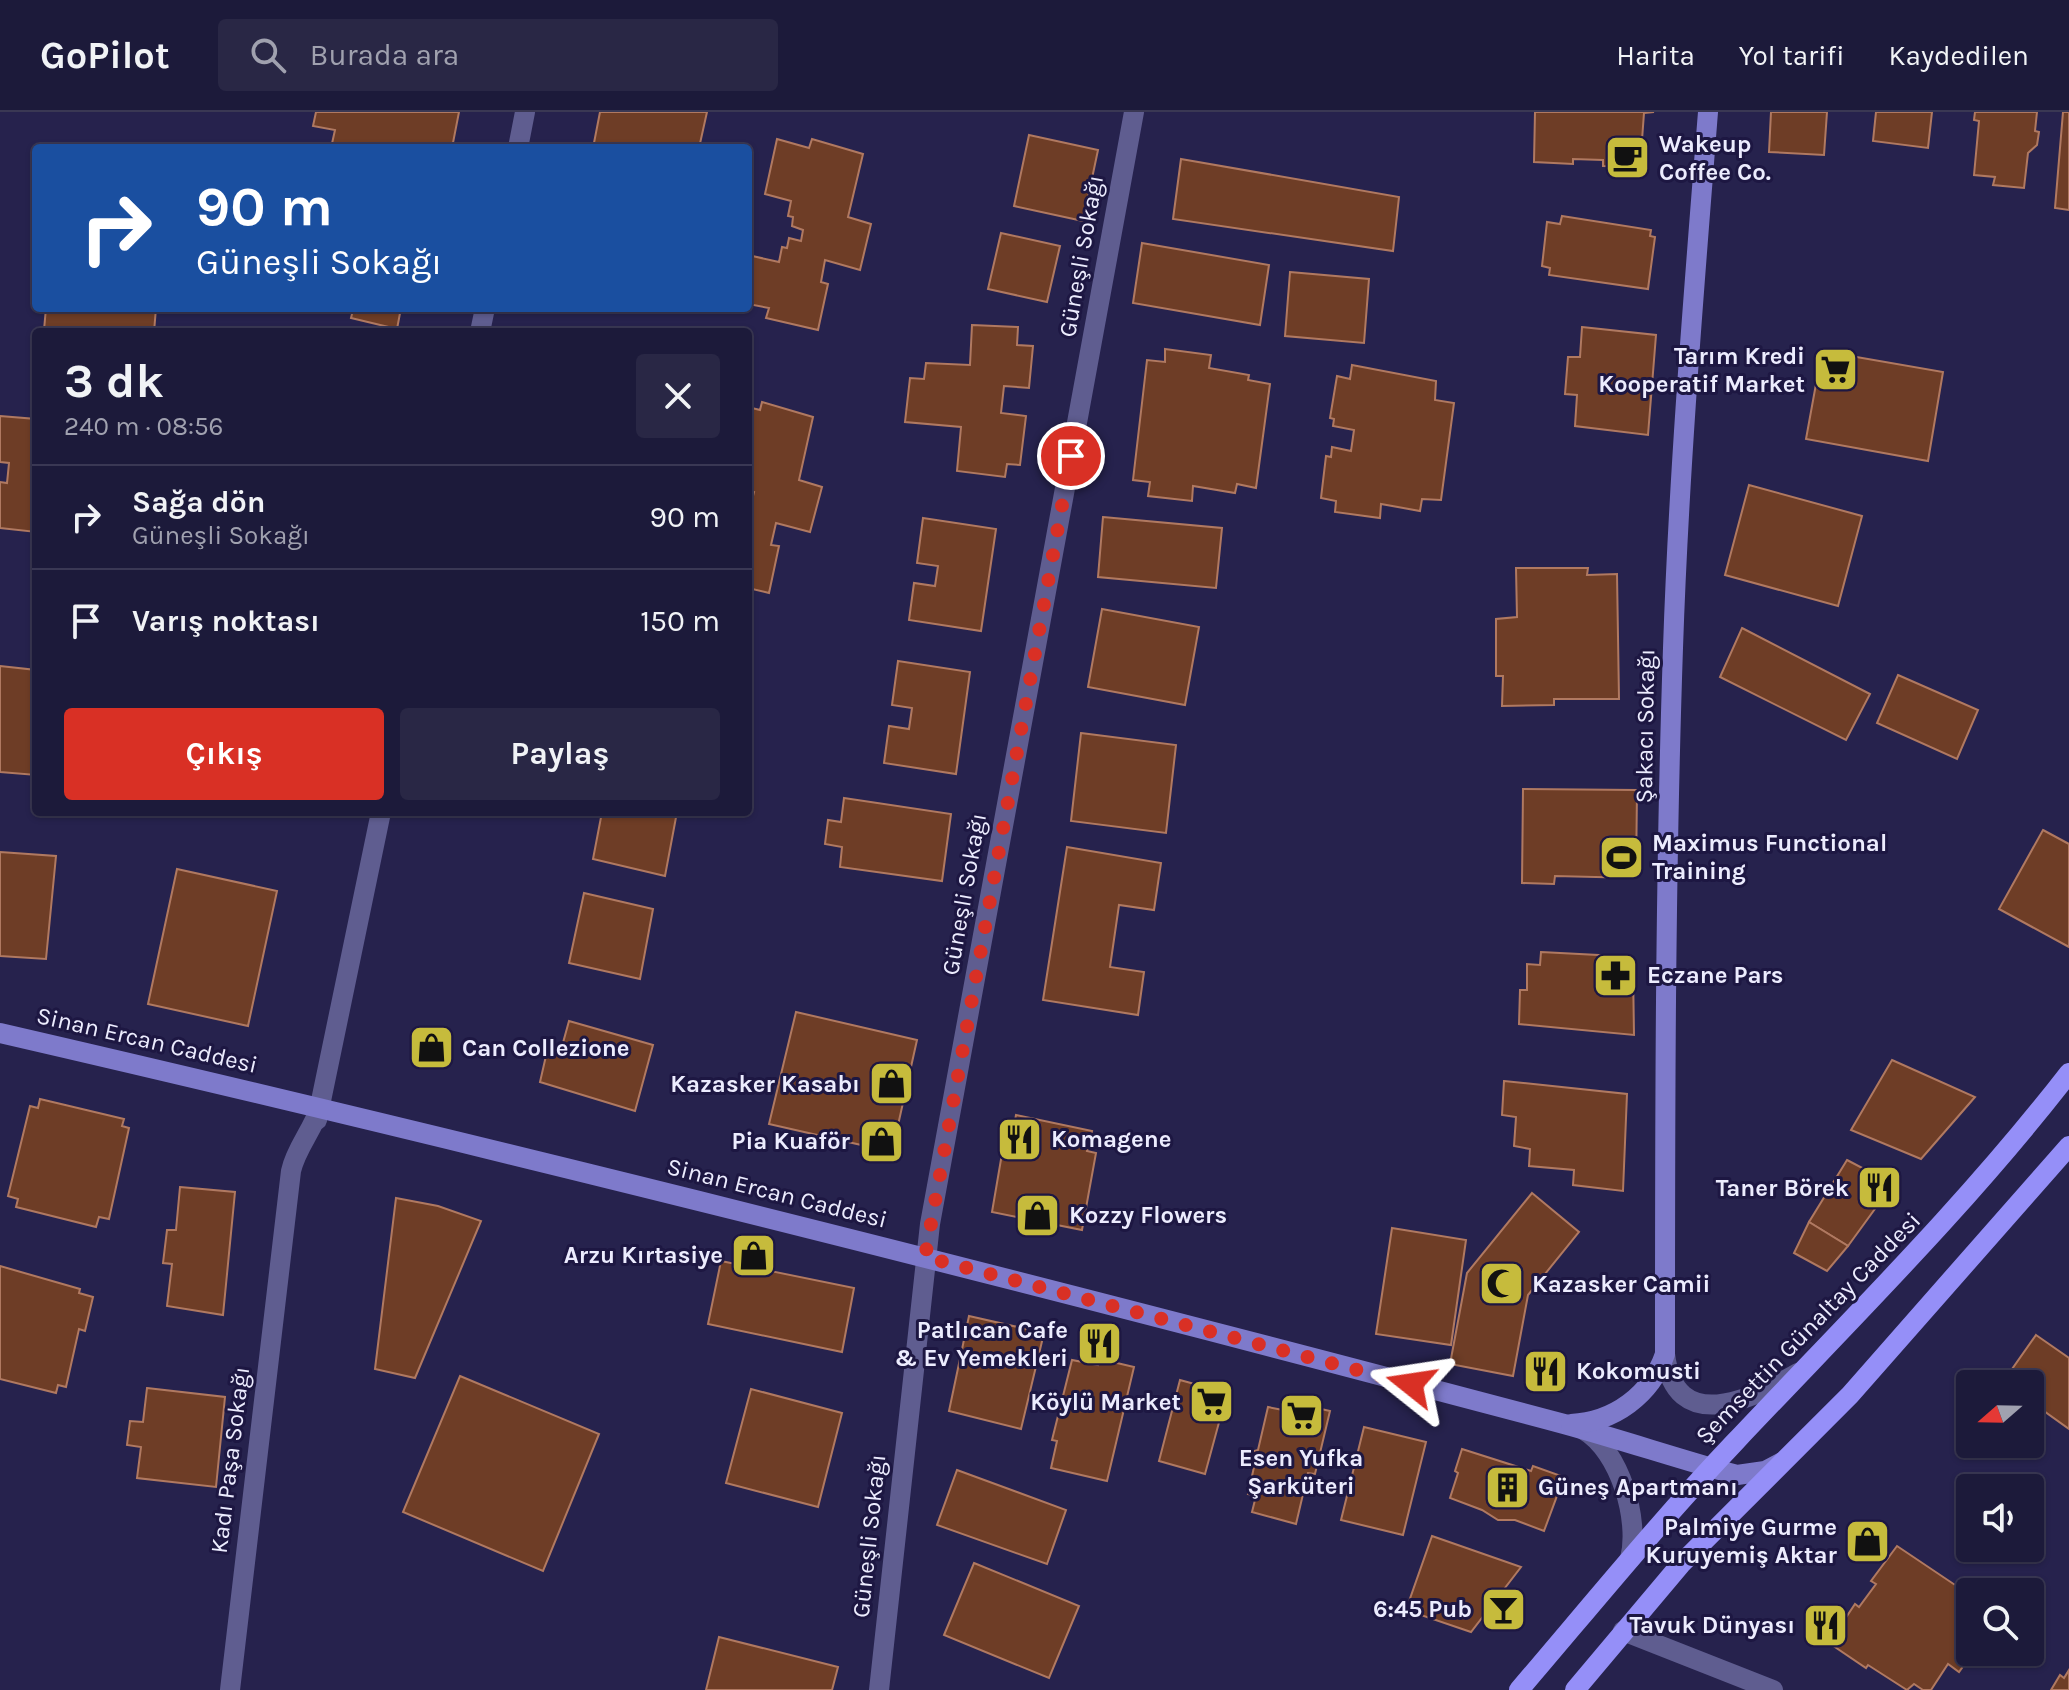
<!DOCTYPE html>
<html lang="tr">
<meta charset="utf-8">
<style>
:root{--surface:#1c1a3a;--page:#292745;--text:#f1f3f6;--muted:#a0a1af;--line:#3a3854;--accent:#d93025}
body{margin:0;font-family:Karla,sans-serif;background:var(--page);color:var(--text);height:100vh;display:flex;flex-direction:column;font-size:30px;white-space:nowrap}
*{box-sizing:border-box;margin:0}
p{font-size:26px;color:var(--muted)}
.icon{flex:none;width:44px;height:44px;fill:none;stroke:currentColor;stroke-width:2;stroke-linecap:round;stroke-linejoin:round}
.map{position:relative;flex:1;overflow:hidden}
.panel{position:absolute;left:32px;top:216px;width:720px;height:488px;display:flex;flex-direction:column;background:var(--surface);border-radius:8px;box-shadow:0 2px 6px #0004,0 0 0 2px var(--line)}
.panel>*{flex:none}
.banner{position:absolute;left:32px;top:32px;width:720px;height:168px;border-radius:8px;box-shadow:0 2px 6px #0004,0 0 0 2px var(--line);background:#1a4fa0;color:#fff;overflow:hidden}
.needle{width:52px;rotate:250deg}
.buttons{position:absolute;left:1956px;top:1258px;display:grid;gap:16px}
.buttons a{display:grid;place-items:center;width:88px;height:88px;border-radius:8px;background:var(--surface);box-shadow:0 2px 6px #0004,0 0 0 2px var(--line);font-size:40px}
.pin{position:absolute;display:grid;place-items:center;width:68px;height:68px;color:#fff;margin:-34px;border:4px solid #fff;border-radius:50%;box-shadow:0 2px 8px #0007}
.me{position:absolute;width:88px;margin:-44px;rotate:285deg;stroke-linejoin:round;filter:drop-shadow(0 0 6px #0008)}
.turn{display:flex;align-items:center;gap:28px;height:168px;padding:0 32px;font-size:36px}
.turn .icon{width:104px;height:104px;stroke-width:2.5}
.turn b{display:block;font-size:56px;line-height:68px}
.round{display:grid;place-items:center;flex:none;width:84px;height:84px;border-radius:8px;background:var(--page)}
.headline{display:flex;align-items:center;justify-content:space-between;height:136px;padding:0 32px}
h1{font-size:48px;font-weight:700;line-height:60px}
.button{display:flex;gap:16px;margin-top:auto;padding:16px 32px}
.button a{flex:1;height:92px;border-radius:8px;background:var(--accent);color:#fff;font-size:32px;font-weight:700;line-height:92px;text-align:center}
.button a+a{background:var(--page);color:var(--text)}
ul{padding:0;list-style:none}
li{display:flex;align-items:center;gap:24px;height:104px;padding:0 32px;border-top:2px solid var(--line)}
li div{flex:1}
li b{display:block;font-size:30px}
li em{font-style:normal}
header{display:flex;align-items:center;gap:48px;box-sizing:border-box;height:112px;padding:0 40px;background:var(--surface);border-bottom:2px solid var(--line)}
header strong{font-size:38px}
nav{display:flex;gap:44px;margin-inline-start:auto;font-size:28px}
.search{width:560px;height:72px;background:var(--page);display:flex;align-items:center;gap:20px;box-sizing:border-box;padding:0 28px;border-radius:8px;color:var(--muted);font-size:30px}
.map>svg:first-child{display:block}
.building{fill:#6e3d26;stroke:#b07961;stroke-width:2}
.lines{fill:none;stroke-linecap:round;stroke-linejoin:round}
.street{stroke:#5f5d90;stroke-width:20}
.secondary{stroke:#7e7acb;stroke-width:20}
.primary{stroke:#958ff8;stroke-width:20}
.route{stroke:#d93025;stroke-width:14;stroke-dasharray:0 25.2}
.labels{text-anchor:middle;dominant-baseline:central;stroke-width:6;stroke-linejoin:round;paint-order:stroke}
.poi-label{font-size:24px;font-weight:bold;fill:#ececfe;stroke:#1d1742;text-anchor:end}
.street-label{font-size:24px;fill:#ececfe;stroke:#1d1742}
</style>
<header>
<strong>GoPilot</strong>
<div class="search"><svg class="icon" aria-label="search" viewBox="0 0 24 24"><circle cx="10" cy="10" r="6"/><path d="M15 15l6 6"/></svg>Burada ara</div>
<nav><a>Harita</a><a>Yol tarifi</a><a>Kaydedilen</a></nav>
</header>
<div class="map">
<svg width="2069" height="1578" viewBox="0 0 2069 1578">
<rect width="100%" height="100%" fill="#26224d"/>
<!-- building -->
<g class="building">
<polygon points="316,0 459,0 452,36 331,36 335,18 313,14"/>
<polygon points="600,0 707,0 699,36 593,36"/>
<polygon points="1535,0 1654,0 1644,1 1640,55 1603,54 1603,48 1573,47 1573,52 1534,50"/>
<polygon points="1771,0 1827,0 1824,43 1769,40"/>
<polygon points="1876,0 1932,0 1928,36 1873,29"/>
<polygon points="1975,0 2037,0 2035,19 2039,20 2037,33 2028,41 2024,76 1993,73 1995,65 1974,63 1979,9 1974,8"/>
<polygon points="2063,0 2069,0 2069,98 2055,96"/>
<polygon points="1029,23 1098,38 1083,109 1014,94"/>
<polygon points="777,27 809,36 812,27 863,42 848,105 871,112 860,158 825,148 821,170 828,172 818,218 766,206 769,196 748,192 748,143 779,150 782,135 787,136 789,126 801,129 803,118 792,114 793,105 788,104 791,89 765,82"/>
<polygon points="1181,47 1399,85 1393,139 1173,107"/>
<polygon points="1562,104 1651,118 1650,124 1655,125 1648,177 1549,163 1550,156 1542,154 1547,110 1560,112"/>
<polygon points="1001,121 1060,134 1047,190 988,177"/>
<polygon points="1142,131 1269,153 1260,213 1133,191"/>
<polygon points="1290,160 1369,167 1364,231 1285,224"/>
<polygon points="46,196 156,196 154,220 44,218"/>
<polygon points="342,196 401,196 397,217 351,206 353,198"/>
<polygon points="972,213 1018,215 1017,233 1033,234 1029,276 1004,274 1001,301 1026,304 1020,353 1007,352 1005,365 957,359 961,315 905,310 910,266 924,267 926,251 970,253"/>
<polygon points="1582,215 1656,223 1648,323 1575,314 1577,283 1565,282 1568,245 1580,245"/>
<polygon points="1165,237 1211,243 1209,256 1249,263 1248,268 1270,272 1256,376 1237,372 1235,381 1193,374 1192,389 1148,384 1150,370 1133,368 1147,248 1165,250"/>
<polygon points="1822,239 1943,260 1928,349 1806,327"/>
<polygon points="1352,253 1436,269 1435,288 1454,291 1441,388 1422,387 1420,399 1381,392 1380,406 1335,400 1336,389 1321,386 1326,344 1331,345 1332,335 1351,339 1354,318 1333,314 1334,307 1330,306 1337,264 1350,267"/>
<polygon points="762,290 813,305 799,368 822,375 810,420 776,411 771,433 779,434 769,481 748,476 748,391 751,392 754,380 748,379 748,295 760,298"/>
<polygon points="0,304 36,307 36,420 0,416 0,370 7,371 9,351 0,350"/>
<polygon points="1749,373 1862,404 1838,494 1725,463"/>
<polygon points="1103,405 1222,416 1216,476 1098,465"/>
<polygon points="923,406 996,417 981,519 909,508 914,471 935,474 938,454 917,451"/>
<polygon points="1516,456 1588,456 1587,463 1617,462 1619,587 1554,587 1554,593 1502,594 1503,564 1496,564 1496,507 1517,505"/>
<polygon points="1102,497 1199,515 1185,593 1088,575"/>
<polygon points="1742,516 1870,582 1846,628 1720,565"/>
<polygon points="898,549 970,560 956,662 884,651 889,614 909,617 912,596 892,593"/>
<polygon points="0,554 36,558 36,663 0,660"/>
<polygon points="1898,563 1978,598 1957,647 1877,611"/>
<polygon points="1081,621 1176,633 1166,721 1071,709"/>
<polygon points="1523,677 1637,678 1636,766 1555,764 1554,772 1522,771"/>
<polygon points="844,686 951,702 942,769 840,755 842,735 825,732 828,708 841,710"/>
<polygon points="602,700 677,700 665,764 593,747"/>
<polygon points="2043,718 2069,732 2069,835 1999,797"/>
<polygon points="1067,735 1161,751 1154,798 1119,793 1110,855 1144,860 1138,903 1043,888"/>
<polygon points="0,740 56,744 46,847 0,844"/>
<polygon points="177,757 277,779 248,914 148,892"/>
<polygon points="584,781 653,797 640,867 569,851"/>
<polygon points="1541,840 1617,844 1616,857 1633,857 1634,923 1519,912 1520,878 1527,878 1527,852 1540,853"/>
<polygon points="796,900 917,928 892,1040 769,1012"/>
<polygon points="569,909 653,933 635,999 540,970 548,935 561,938"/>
<polygon points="1892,948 1975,985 1921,1047 1851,1018"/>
<polygon points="1504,969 1627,982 1623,1079 1573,1073 1574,1058 1529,1054 1530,1037 1514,1034 1516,1005 1502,1003"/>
<polygon points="40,987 124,1007 122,1014 129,1016 109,1107 99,1105 96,1115 16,1095 18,1087 8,1084 30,994 38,996"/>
<polygon points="1016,1003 1092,1019 1087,1039 1096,1041 1082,1118 992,1100 1005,1024 1012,1024"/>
<polygon points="1847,1048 1893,1072 1848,1134 1809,1110"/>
<polygon points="180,1075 235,1080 223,1203 167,1194 172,1152 163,1151 167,1118 176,1118"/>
<polygon points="1532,1081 1579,1120 1528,1183 1513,1264 1450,1252 1467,1161"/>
<polygon points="396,1086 438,1094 481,1109 415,1266 375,1257"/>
<polygon points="1809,1110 1848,1134 1827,1159 1794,1141"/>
<polygon points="1392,1116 1466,1128 1451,1233 1376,1222"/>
<polygon points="721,1149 854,1176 842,1240 708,1212"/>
<polygon points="0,1154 80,1177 79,1181 93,1185 85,1219 79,1217 66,1275 58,1273 56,1281 0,1267"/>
<polygon points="969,1204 1044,1221 1021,1317 949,1299"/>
<polygon points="2036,1223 2069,1246 2069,1317 2030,1289 2030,1272 2003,1270"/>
<polygon points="1531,1240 1565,1247 1559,1277 1525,1270"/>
<polygon points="1100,1247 1134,1255 1107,1369 1051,1356 1057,1329 1052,1328 1072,1248 1098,1253"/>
<polygon points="460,1264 599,1322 543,1459 403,1400"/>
<polygon points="1180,1268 1227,1281 1205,1362 1159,1349"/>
<polygon points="147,1276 225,1285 216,1375 137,1366 141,1335 127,1333 130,1309 143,1310"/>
<polygon points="751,1277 842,1301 818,1395 726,1371"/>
<polygon points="1291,1290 1330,1299 1315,1362 1308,1361 1296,1412 1252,1400 1256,1384 1248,1382 1254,1355 1250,1353 1254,1339 1258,1338 1268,1295 1288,1299"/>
<polygon points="1364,1315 1426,1330 1403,1423 1341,1408"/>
<polygon points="1462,1337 1531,1359 1533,1354 1564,1365 1544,1419 1515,1408 1498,1408 1482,1398 1450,1386 1458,1361 1455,1359"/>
<polygon points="957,1358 1066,1398 1047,1452 937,1413"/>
<polygon points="1432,1424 1521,1455 1471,1520 1406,1498"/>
<polygon points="1897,1434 1970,1483 1963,1497 1970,1502 1970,1525 1963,1535 1972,1542 1959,1560 1948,1552 1931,1578 1923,1578 1914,1572 1907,1578 1868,1553 1866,1556 1829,1531 1855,1492 1859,1495 1876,1472 1871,1469"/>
<polygon points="974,1451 1079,1494 1049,1566 944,1523"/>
<polygon points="719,1525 838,1555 832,1578 706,1578"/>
<polygon points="2069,1558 2069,1578 2051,1578 2060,1563 2064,1566"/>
</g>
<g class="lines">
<!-- street -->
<g class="street">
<polyline points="518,36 525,0"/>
<polyline points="480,220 485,196"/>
<polyline points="317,1008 381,700"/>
<path d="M1665 1242C1675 1324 1751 1288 1798 1261"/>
<path d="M1584 1318C1620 1339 1640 1408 1630 1447"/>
<polyline points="1623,1519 1773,1578"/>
<path d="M230 1578 291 1059C296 1036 313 1018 320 995"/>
<polyline points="879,1578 930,1112 1134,0"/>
</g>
<!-- secondary -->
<g class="secondary">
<path d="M0 921C524 1042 1045 1174 1564 1312 1622 1328 1679 1347 1737 1363L1765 1359 1782 1350"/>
<path d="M1571 1312C1614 1310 1651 1283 1665 1242 1665 1007 1665 771 1673 536 1679 357 1694 178 1708 0"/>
</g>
<!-- primary -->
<g class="primary">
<path d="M1519 1578C1590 1495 1659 1410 1735 1330 1849 1209 1967 1093 2069 961"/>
<polyline points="1575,1578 1681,1452 1850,1283 2069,1034"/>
</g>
</g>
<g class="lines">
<!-- route -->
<polyline class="route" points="1071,344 925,1145 1411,1272"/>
</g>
<!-- icons -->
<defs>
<symbol id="cafe-square" viewBox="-11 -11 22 22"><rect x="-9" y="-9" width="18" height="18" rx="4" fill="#c6bb3c" stroke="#1d1742"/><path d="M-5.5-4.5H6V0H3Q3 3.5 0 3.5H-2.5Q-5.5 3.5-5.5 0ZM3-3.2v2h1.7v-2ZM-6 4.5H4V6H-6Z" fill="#111"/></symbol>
<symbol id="supermarket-square" viewBox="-11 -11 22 22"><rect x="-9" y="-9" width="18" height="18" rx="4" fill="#c6bb3c" stroke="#1d1742"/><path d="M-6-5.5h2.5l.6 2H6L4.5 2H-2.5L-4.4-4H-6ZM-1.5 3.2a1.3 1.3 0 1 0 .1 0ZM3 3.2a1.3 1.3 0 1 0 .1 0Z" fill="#111"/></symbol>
<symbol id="stadium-square" viewBox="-11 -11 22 22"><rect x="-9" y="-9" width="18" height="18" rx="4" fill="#c6bb3c" stroke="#1d1742"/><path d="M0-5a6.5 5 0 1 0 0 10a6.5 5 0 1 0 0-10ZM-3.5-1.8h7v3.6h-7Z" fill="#111"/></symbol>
<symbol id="pharmacy-square" viewBox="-11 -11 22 22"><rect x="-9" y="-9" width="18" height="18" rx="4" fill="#c6bb3c" stroke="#1d1742"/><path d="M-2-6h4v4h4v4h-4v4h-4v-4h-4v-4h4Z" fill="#111"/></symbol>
<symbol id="shop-square" viewBox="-11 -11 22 22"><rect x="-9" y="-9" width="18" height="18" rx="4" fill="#c6bb3c" stroke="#1d1742"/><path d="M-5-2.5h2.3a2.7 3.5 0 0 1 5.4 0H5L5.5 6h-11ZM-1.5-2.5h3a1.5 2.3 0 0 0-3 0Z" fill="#111"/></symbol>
<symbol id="restaurant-square" viewBox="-11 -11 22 22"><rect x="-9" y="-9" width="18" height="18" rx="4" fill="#c6bb3c" stroke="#1d1742"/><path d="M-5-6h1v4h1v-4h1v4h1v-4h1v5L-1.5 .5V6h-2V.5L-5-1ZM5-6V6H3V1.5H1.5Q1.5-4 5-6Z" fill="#111"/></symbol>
<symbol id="mosque-square" viewBox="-11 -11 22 22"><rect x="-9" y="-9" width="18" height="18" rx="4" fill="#c6bb3c" stroke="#1d1742"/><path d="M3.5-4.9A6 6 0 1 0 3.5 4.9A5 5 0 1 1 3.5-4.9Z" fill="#111"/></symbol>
<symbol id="building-square" viewBox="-11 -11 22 22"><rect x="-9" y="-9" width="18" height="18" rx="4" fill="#c6bb3c" stroke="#1d1742"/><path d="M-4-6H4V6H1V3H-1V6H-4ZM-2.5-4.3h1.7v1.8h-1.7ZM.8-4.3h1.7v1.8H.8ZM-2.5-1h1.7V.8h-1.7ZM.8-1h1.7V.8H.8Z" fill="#111"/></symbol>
<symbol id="bar-square" viewBox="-11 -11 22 22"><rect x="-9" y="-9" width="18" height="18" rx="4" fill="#c6bb3c" stroke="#1d1742"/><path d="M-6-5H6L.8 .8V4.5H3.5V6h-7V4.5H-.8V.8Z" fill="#111"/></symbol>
</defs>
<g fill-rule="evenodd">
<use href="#cafe-square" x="1602" y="20" width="51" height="51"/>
<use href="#supermarket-square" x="1810" y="232" width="51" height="51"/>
<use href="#stadium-square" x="1596" y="720" width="51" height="51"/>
<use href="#pharmacy-square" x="1590" y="838" width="51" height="51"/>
<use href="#shop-square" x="406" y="910" width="51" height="51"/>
<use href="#shop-square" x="866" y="946" width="51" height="51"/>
<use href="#restaurant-square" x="994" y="1002" width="51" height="51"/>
<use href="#shop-square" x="856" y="1004" width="51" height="51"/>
<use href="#restaurant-square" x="1854" y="1050" width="51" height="51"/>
<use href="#shop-square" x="1012" y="1078" width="51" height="51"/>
<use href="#shop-square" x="728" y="1118" width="51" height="51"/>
<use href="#mosque-square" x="1476" y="1146" width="51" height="51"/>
<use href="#restaurant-square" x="1074" y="1206" width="51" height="51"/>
<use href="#restaurant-square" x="1520" y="1234" width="51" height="51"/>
<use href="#supermarket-square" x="1186" y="1264" width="51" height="51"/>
<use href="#supermarket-square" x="1276" y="1278" width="51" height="51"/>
<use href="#building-square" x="1482" y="1350" width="51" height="51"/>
<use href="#shop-square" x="1842" y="1404" width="51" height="51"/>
<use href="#bar-square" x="1478" y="1472" width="51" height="51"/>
<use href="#restaurant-square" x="1800" y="1488" width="51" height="51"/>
</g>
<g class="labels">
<!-- poi labels -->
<g class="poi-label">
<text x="1659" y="32" text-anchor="start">Wakeup<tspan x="1659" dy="28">Coffee Co.</tspan></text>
<text x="1805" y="244">Tarım Kredi<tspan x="1805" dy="28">Kooperatif Market</tspan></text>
<text x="1652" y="731" text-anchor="start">Maximus Functional<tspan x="1652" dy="28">Training</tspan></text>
<text x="1647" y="863" text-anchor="start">Eczane Pars</text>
<text x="462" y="936" text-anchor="start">Can Collezione</text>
<text x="860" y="972">Kazasker Kasabı</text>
<text x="1051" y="1027" text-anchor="start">Komagene</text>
<text x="850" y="1029">Pia Kuaför</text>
<text x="1849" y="1076">Taner Börek</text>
<text x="1069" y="1103" text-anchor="start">Kozzy Flowers</text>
<text x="723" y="1143">Arzu Kırtasiye</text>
<text x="1532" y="1172" text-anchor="start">Kazasker Camii</text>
<text x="1068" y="1218">Patlıcan Cafe<tspan x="1068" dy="28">&amp; Ev Yemekleri</tspan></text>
<text x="1576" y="1259" text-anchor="start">Kokomusti</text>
<text x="1181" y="1290">Köylü Market</text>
<text x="1301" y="1346" text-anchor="middle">Esen Yufka<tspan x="1301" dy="28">Şarküteri</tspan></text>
<text x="1538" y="1375" text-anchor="start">Güneş Apartmanı</text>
<text x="1837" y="1415">Palmiye Gurme<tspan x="1837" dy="28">Kuruyemiş Aktar</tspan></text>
<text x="1472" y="1497">6:45 Pub</text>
<text x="1795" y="1513">Tavuk Dünyası</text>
</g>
<!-- street labels -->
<g class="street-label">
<text transform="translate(1081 144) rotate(-80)">Güneşli Sokağı</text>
<text transform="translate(1645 614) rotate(-89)">Şakacı Sokağı</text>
<text transform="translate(964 782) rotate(-80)">Güneşli Sokağı</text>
<text transform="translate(147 928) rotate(13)">Sinan Ercan Caddesi</text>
<text transform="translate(777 1081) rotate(14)">Sinan Ercan Caddesi</text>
<text transform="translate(1808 1216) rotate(-46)">Şemsettin Günaltay Caddesi</text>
<text transform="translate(230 1348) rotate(-83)">Kadı Paşa Sokağı</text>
<text transform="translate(869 1424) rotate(-84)">Güneşli Sokağı</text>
</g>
</g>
</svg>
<div class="buttons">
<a><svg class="needle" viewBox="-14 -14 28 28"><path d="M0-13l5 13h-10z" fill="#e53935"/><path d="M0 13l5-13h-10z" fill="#a0a1af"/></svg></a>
<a><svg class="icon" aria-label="sound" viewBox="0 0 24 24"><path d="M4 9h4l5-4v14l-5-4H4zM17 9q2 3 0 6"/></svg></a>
<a><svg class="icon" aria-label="search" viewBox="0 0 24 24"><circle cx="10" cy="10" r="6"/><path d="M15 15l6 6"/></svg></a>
</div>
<div class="pin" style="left:1071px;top:344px;background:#d93025"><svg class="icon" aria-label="arrive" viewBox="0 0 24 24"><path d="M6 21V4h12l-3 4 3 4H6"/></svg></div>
<svg class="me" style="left:1411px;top:1272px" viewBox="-20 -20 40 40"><path d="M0-17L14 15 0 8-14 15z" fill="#d93025" stroke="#fff" stroke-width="4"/></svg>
<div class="banner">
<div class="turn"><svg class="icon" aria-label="right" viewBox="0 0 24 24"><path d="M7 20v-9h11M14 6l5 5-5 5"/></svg><div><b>90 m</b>Güneşli Sokağı</div></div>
</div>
<section class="panel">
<div class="headline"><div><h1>3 dk</h1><p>240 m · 08:56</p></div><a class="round"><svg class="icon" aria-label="close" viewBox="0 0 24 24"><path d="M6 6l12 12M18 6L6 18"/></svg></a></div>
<ul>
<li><svg class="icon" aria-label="right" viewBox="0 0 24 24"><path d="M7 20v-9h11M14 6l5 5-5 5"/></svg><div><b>Sağa dön</b><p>Güneşli Sokağı</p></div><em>90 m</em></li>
<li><svg class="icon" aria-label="arrive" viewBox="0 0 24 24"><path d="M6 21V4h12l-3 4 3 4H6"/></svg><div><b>Varış noktası</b></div><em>150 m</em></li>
</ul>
<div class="button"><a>Çıkış</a><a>Paylaş</a></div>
</section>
</div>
